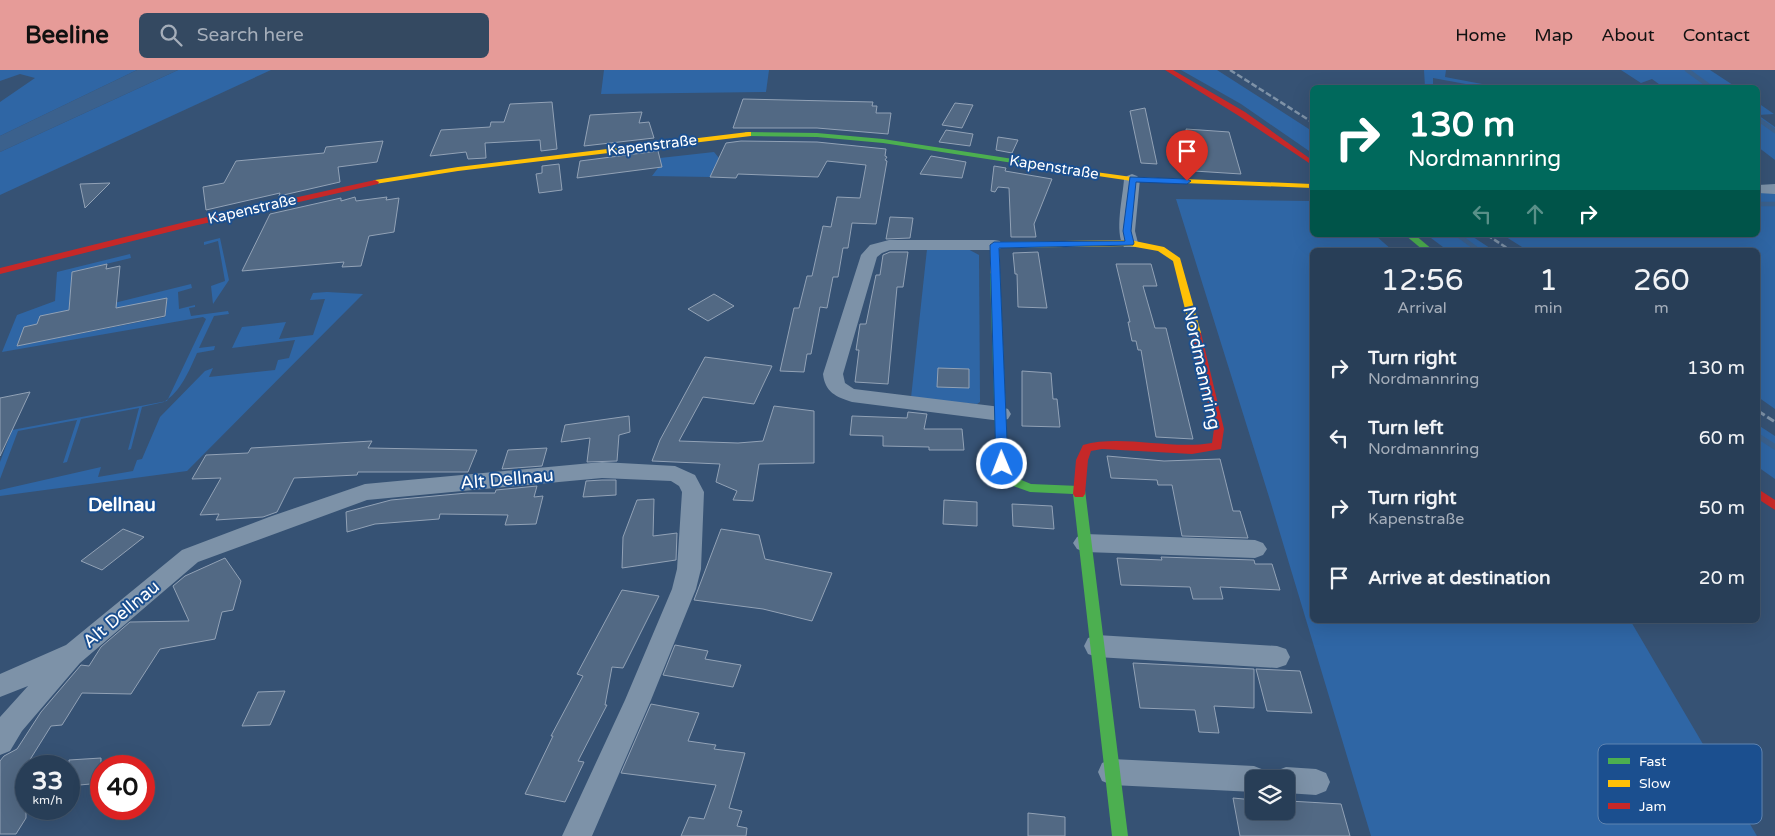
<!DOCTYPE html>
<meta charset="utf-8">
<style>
:root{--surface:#283e57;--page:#344961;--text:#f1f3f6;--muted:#a5aeba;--line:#44576d;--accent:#e69b98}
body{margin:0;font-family:"Varela Round",sans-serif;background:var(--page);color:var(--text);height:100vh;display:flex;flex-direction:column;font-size:19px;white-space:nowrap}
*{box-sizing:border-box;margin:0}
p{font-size:16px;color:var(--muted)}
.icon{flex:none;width:28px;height:28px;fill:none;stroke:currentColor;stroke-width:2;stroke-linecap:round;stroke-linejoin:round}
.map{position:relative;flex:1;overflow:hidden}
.details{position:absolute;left:1310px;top:178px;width:450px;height:375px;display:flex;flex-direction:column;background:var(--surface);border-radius:8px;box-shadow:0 5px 20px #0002,0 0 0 1px var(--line)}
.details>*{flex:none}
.banner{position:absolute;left:1310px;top:15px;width:450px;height:152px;border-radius:8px;box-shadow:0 5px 20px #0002,0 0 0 1px var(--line);background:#00695c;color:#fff;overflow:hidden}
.fabs{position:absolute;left:1245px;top:700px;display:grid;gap:10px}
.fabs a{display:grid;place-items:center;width:50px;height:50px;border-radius:8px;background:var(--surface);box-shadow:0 5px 20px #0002,0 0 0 1px var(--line);font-size:25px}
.speed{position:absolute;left:15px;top:685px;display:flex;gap:10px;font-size:25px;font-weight:700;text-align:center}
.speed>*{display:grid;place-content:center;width:65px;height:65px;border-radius:50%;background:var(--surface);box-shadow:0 5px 20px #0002,0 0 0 1px var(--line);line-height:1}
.speed small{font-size:12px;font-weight:400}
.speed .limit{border:8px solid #d22;background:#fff;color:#111}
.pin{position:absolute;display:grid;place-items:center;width:42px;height:42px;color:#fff;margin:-51px -21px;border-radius:50% 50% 50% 0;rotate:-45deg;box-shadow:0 0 5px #0007}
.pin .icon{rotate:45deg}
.me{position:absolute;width:55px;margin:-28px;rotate:359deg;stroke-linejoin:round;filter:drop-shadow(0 0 4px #0008)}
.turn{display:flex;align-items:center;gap:18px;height:105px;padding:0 15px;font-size:22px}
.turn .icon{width:65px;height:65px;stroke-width:2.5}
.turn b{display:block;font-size:35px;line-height:42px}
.lanes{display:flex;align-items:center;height:48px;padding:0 15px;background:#0003;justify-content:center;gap:25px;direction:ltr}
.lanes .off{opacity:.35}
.eta{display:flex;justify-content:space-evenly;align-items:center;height:85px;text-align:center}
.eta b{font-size:30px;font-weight:600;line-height:35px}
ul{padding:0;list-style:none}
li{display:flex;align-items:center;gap:15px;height:70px;padding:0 15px}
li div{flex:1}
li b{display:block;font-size:19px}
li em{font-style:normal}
header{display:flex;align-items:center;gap:30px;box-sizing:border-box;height:70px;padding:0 25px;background:var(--accent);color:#111}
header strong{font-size:24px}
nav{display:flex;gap:28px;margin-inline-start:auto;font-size:18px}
.search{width:350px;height:45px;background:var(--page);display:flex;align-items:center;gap:12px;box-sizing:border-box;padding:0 18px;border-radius:8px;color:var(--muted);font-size:19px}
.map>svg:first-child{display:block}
.green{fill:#2f66a5}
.water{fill:#3b618d}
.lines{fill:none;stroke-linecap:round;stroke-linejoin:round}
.stream-far1{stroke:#3b618d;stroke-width:4.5}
.stream{stroke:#3b618d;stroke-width:5.5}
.building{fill:#526984;stroke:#92a2b6}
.street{fill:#7d92a8;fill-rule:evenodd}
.fast{fill:#4caf50;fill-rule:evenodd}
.slow{fill:#ffc107;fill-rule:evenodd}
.jam{fill:#c62828;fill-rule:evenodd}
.rail-far1{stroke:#7e92a7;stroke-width:2.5;stroke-dasharray:6 2.5;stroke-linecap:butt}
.rail{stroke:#7e92a7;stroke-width:3;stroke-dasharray:8 3;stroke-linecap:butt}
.route{fill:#1a73e8;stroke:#114b97}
.labels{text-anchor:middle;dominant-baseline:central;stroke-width:4;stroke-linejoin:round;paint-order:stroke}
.far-street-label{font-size:15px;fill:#fff;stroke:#1b4f8f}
.street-label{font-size:18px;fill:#fff;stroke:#1b4f8f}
.neighbourhood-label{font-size:19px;font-weight:bold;fill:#fff;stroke:#1b4f8f}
.key{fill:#1b4f8f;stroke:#5f84b1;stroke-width:1}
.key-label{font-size:14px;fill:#fff}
</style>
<header>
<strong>Beeline</strong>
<div class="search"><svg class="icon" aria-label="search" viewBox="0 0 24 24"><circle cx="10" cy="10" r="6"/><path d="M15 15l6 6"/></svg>Search here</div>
<nav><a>Home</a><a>Map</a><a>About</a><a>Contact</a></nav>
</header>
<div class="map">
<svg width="1775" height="766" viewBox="0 0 1775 766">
<rect width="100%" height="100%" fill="#365274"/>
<!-- green -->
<g class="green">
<polygon points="0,0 137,0 0,66 0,32 35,8 20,4 0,11"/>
<polygon points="178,0 271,0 0,125 0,82"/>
<polygon points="604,0 769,0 766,22 601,24"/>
<polygon points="1181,0 1217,0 1312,61 1312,83 1241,34"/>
<polygon points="1424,0 1446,0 1445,7 1498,17 1482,17 1433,8 1433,17 1425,17"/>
<polygon points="1621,0 1710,0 1736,17 1663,17 1652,9 1641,13"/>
<polygon points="1758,33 1774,44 1758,45 1775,57 1775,90 1758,77"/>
<polygon points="714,82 719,88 710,107 652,106 661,94 660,88"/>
<polygon points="1758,122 1775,122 1775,339 1758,327 1758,180 1527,180 1503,165 1758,165"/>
<polygon points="1176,129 1312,131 1312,165 1375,165 1392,180 1312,180 1312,550 1630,550 1757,766 1371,766 1270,430"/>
<polygon points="1427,165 1470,165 1493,180 1447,180"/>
<polygon points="220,168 229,210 213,234 211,216 225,211 218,171 204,175 204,172"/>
<polygon points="966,178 979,185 980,332 977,334 911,328 927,179"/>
<path d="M130 184 131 188 72 202 69 240 40 246 37 254 24 257 17 276 165 247 167 229 95 243 106 235 191 214 192 218 178 222 179 239 195 235V237L189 238 191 246 228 241 229 244 214 246 199 278 215 276 214 280 197 283C189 301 181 321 164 332L142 337 131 379 128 380 139 338 81 349 67 392 63 393 77 350 18 361 0 409V392L12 360 167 331 206 249 203 247 2 282 17 245 55 231 57 202Z"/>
<polygon points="327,222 363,224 187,401 0,426 0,420 101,397 98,407 133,401 137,390 142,389 160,347 205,301 213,298 209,307 275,300 278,290 289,288 295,270 232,278 242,257 286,252 279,269 313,265 325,229 310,230 313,223"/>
<polygon points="1758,355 1775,366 1775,409 1758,397"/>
</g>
<!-- water -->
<polygon class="water" points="137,0 178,0 0,82 0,66"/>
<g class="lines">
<!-- stream-far1 -->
<g class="stream-far1">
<polyline points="1687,0 1712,18"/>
<polyline points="1758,49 1775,61"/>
<polyline points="1758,134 1775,134"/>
<polyline points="1458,165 1478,180"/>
</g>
<!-- stream -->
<polyline class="stream" points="1758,366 1775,377"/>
</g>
<!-- building -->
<g class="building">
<polygon points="743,29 873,32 872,36 877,36 876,43 891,43 888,64 817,58 733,58"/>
<polygon points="552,32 557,79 541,81 540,70 485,73 486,88 468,89 466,82 430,86 441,60 490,57 491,52 504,52 510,34"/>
<polygon points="955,33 973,35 962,58 942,55"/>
<polygon points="1145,38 1157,94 1141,93 1130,41"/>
<polygon points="642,42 639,53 649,52 654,68 584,76 590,45"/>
<polygon points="1186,59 1229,62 1241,104 1194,101"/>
<polygon points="946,60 973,64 970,76 939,72"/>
<polygon points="998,67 1018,70 1012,83 996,80"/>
<polygon points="383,71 377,92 338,97 340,112 279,126 280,123 206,140 203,117 224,113 236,91 324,83 326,77"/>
<polygon points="741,71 817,72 886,79 885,86 887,87 885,90 887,91 876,154 852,153 848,178 843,178 838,207 833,207 827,238 820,237 811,284 807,284 804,302 780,301 794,238 799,238 807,206 812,206 823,156 831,157 837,127 860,128 866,95 827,91 818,107 738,104 736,108 710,107 726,73"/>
<polygon points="658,81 662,97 577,108 580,91"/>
<polygon points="931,86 966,92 962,108 920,104"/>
<polygon points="559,94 562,120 539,123 536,104 542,103 542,96"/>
<polygon points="994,96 1006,98 1005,101 1052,109 1034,154 1036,167 1011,167 1009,118 998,117 995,122 991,121"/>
<polygon points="110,113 85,138 80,114"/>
<polygon points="355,127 356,131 387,127 386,130 399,128 394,162 369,166 361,196 342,197 344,192 242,201 270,144 341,128 341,131"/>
<polygon points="890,147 913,148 910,168 886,169"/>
<polygon points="890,182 908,182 903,217 897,217 888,314 855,312 859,280 856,280 860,254 866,254 876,205 880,205 883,185"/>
<polygon points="1038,182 1047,238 1018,237 1017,204 1015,204 1013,183"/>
<polygon points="107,194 106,199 120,196 116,238 167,228 165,246 17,276 24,257 37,254 40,246 69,240 72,202"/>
<polygon points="1116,194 1151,194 1157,216 1143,216 1155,258 1166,258 1193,369 1156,367 1141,280 1138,280 1136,271 1132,271 1128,252 1130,252"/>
<polygon points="714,224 734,236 708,251 688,239"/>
<polygon points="705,287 772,296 754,334 703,327 679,371 738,373 763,371 774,336 814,341 814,393 759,394 753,431 733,430 737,421 716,412 720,394 652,391 660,370"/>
<polygon points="938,298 969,299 969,318 937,317"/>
<polygon points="1022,301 1051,303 1053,329 1057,329 1060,357 1022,356"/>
<polygon points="30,322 0,386 0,328"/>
<polygon points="908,342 927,344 924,359 962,359 964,380 929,380 929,377 883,376 883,366 850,365 852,346 907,348"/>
<polygon points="629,346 630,362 619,365 617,391 587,392 590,368 561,372 565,355"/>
<polygon points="372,371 368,378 477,380 468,402 358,402 357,405 294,408 277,442 263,447 216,450 219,444 200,445 221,408 192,409 206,385 248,383 251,378"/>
<polygon points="547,378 542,396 502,399 508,380"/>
<polygon points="1107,386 1164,391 1220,389 1233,441 1240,441 1248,468 1182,466 1172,415 1158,415 1157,410 1111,408"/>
<polygon points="602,410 616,410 616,425 583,427 586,411"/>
<polygon points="537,416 534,427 543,426 536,454 505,455 508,445 440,444 439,449 375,454 347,462 346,442 391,430 467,423 495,423 496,420"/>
<polygon points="654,429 653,466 677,463 676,490 622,498 623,467 637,430"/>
<polygon points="944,430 977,432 977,456 943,454"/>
<polygon points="1012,434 1052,436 1054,459 1013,456"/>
<polygon points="123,459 144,467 102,500 81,491"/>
<polygon points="721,459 759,465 765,489 832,503 812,551 763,539 694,530"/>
<polygon points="1161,487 1254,490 1255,494 1272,494 1280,520 1220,517 1223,529 1193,529 1190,517 1121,515 1117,488 1162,490"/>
<polygon points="225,488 241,511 233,540 222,542 215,569 160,579 131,624 82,623 62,655 51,656 26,696 26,748 16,764 0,764 0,691 4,686 17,679 41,642 81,595 89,596 101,577 130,552 189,551 173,516 185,506"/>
<polygon points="622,520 659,526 623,598 612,597 605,635 607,635 578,691 584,692 565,732 525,724 553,666 551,666 583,606 577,604"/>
<polygon points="675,575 708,581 705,589 741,595 733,617 663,605"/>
<polygon points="1133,593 1254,599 1254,638 1214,636 1219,663 1199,662 1195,640 1140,638"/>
<polygon points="1256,599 1300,601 1312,643 1267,641"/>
<polygon points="285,621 270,655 242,656 258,622"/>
<polygon points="651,634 699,643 688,671 716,675 714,679 745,683 729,738 742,741 737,756 747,758 746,766 681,766 689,747 704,749 716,715 621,703"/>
<polygon points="101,688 101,713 69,716 69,690"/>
<polygon points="1233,728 1254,730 1254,741 1291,741 1289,731 1341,734 1350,766 1240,766"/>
<polygon points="1028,743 1065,747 1065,766 1028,766"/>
</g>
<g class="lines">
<!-- street -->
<g class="street">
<path d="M1132 104 1137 106 1140 109 1135 161 1138 173 1136 177H1124C1114 162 1123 127 1124 109L1127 106Z"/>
<polygon points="1775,114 1775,124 1758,123 1758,115"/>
<path d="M889 170H994L1000 171 1002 175 1000 179 994 180H890L882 183 877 187 843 304 845 313 854 319 1001 337 1008 339 1011 344 1008 349 1001 351 852 332C836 327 825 322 823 304L861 185 870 175Z"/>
<polygon points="602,392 675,396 695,405 704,422 701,499 696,519 651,630 592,766 562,766 625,630 672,519 677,499 682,422 679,416 671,411 602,408 367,430 198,492 80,593 22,661 10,681 0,685 0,647 28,616 0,627 0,604 66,575 182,480 269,447 365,414"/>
<polygon points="1085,464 1255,470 1263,473 1267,479 1263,485 1255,488 1085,482 1077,479 1073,473 1077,467"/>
<polygon points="1097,565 1277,576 1286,579 1290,587 1286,595 1277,598 1097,587 1088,584 1084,576 1088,568"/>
<polygon points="1112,689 1254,696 1264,700 1268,709 1254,709 1254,722 1112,715 1102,711 1098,702 1102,693"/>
<polygon points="1286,697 1316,699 1326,703 1330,712 1326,721 1316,725 1286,723 1286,709 1272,709 1276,701"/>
</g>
<!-- fast -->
<g class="fast">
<polygon points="745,62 817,63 883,69 1091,101 1095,103 1091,105 883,73 817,67 748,66 745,66"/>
<polygon points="1405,165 1415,165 1433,180 1423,180"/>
<polygon points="995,200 1000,203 1008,394 1014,407 1031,414 1079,416 1083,417 1085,420 1128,766 1112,766 1073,424 1030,422 1005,413 996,394 990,203"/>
</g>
<!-- slow -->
<g class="slow">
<polygon points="748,62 751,62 751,66 458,101 375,114 371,112 375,110 458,97"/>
<polygon points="1088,101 1132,107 1312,114 1312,118 1132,111 1091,105 1088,105"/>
<polygon points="1130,170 1164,177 1180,188 1201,263 1199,265 1196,266 1191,263 1173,191 1158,181 1130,176 999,178 1000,203 995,206 990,203 990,175 994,172"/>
</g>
<!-- jam -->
<g class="jam">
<polygon points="1165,0 1173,0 1245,42 1312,90 1312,95 1239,46"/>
<polygon points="375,110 379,112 378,114 189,157 0,204 0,198 189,151"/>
<path d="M1196 260 1201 263 1224 359 1221 379 1192 384 1102 379 1091 381 1088 390 1085 424 1083 427H1075L1073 424 1076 390 1083 375C1121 364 1170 380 1212 373L1214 359 1191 263Z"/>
<polygon points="1758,419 1775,430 1775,440 1758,429"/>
</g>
<!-- rail-far1 -->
<g class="rail-far1">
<polyline points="1230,0 1312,52"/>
<polyline points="1487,165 1510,180"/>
</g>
<!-- rail -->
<polyline class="rail" points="1758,341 1775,352"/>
</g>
<!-- route -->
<polygon class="route" points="1130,107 1187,109 1191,111 1187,114 1136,112 1131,161 1134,173 1133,175 999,178 1008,394 1002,398 998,397 996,394 990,175 994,172 1125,171 1123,161"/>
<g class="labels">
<!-- far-street labels -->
<g class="far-street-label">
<text transform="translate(652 75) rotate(-7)">Kapenstraße</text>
<text transform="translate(1054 97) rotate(9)">Kapenstraße</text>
<text transform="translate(252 139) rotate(-13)">Kapenstraße</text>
</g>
<!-- street labels -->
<g class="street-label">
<text transform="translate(1202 298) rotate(78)">Nordmannring</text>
<text transform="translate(507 409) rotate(-5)">Alt Dellnau</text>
<text transform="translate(121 544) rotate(-40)">Alt Dellnau</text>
</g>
<!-- neighbourhood labels -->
<g class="neighbourhood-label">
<text x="122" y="435">Dellnau</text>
</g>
</g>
<!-- legend -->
<rect x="1598" y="674" width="164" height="80" rx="8" class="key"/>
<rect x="1608" y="688" width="22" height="6" fill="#4caf50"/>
<rect x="1608" y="710" width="22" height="7" fill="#ffc107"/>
<rect x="1608" y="733" width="22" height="6" fill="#c62828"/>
<g class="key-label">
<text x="1639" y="696">Fast</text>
<text x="1639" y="718">Slow</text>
<text x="1639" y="741">Jam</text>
</g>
</svg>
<div class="fabs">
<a><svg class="icon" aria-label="layers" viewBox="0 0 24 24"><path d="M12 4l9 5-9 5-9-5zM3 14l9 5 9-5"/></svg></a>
</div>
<div class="speed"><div>33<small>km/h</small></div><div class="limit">40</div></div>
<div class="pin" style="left:1187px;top:111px;background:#d93025"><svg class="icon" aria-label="arrive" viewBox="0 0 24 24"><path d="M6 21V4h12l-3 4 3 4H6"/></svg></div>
<svg class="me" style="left:1002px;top:394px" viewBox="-20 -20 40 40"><circle r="17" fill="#1a73e8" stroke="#fff" stroke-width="3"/><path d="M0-11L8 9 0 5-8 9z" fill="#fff"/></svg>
<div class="banner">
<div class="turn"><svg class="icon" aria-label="right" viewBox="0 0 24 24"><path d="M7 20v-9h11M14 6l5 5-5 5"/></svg><div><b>130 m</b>Nordmannring</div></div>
<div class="lanes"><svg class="icon off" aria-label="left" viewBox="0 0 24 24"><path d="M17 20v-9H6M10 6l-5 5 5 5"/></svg><svg class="icon off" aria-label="ahead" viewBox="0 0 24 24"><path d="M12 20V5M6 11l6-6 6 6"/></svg><svg class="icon" aria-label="right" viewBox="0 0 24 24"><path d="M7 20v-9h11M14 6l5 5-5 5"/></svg></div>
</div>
<section class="details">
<div class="eta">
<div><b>12:56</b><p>Arrival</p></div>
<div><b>1</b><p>min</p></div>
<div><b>260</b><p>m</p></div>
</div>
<ul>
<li><svg class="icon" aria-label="right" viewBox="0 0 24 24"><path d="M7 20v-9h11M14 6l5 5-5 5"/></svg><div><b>Turn right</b><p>Nordmannring</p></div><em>130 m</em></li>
<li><svg class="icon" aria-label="left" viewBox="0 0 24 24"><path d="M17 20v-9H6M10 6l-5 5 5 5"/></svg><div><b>Turn left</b><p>Nordmannring</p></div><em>60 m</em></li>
<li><svg class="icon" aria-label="right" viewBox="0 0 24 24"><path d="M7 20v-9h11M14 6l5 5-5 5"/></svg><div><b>Turn right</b><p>Kapenstraße</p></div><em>50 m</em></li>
<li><svg class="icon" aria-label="arrive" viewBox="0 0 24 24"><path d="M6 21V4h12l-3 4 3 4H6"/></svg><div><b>Arrive at destination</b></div><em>20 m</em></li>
</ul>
</section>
</div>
